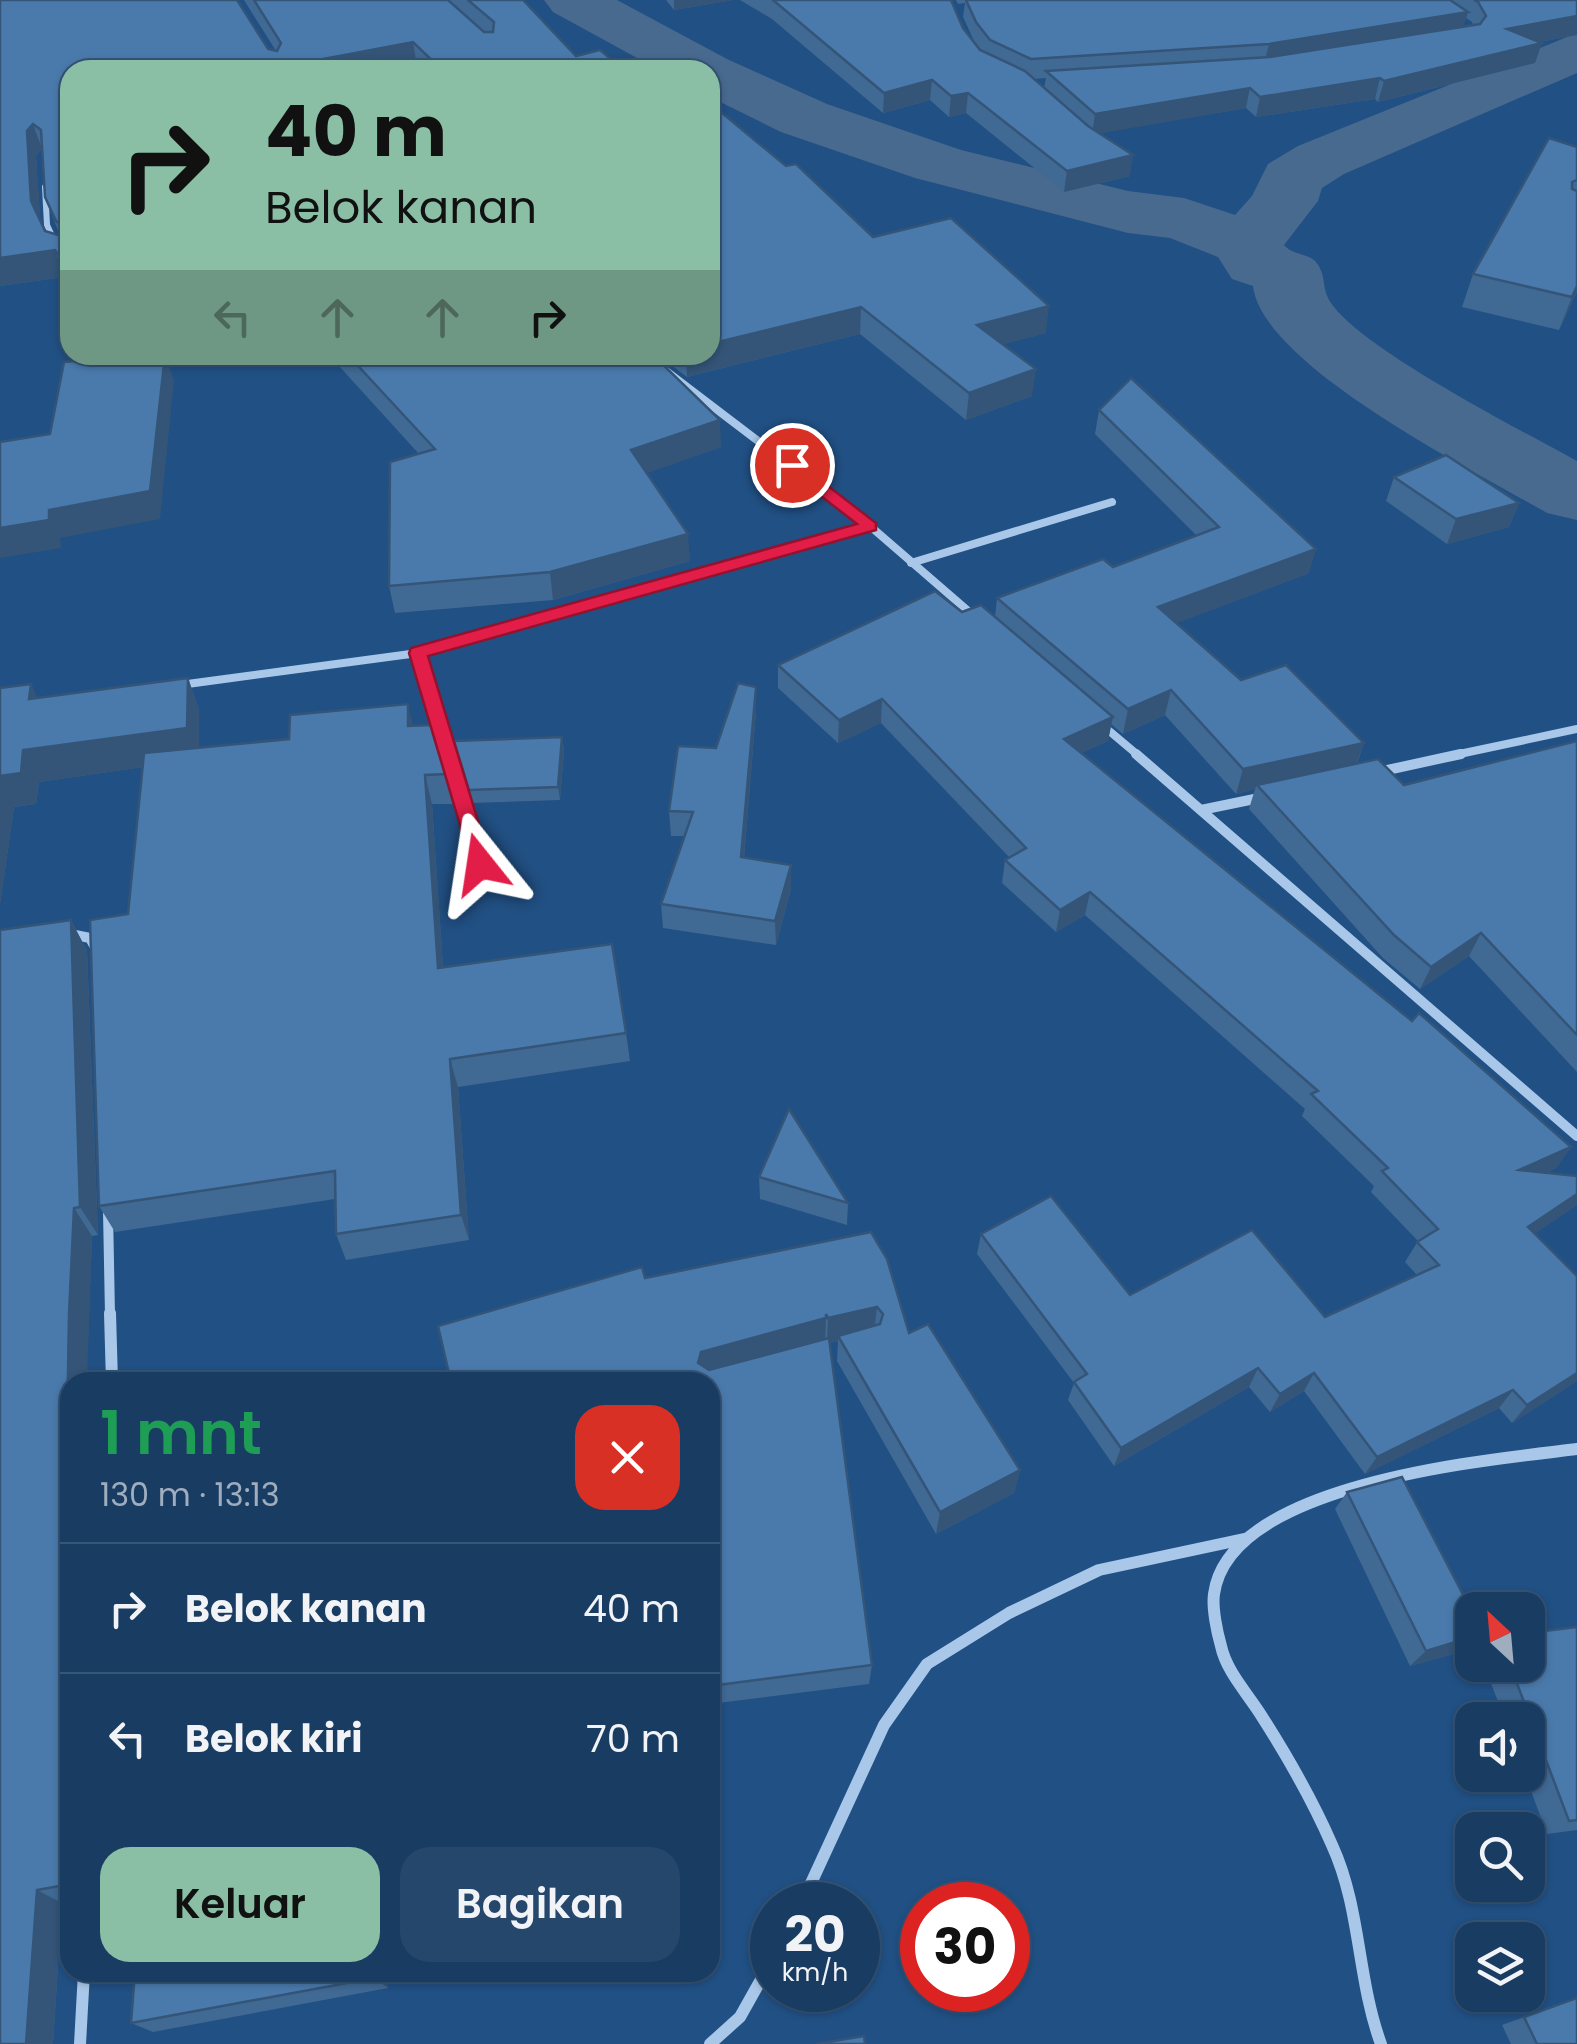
<!DOCTYPE html>
<html lang="id">
<meta charset="utf-8">
<style>
:root{--surface:#193c63;--page:#26476c;--text:#f1f3f6;--muted:#9fadbe;--line:#375678;--accent:#8abfa5}
body{margin:0;font-family:Poppins,sans-serif;background:var(--page);color:var(--text);height:100vh;display:flex;flex-direction:column;font-size:38px;white-space:nowrap}
*{box-sizing:border-box;margin:0}
p{font-size:32px;color:var(--muted)}
.icon{flex:none;width:55px;height:55px;fill:none;stroke:currentColor;stroke-width:2;stroke-linecap:round;stroke-linejoin:round}
.map{position:relative;flex:1;overflow:hidden}
.sheet{position:absolute;left:60px;top:1372px;width:660px;height:610px;display:flex;flex-direction:column;background:var(--surface);border-radius:30px;box-shadow:0 2px 8px #0004,0 0 0 2px var(--line)}
.sheet>*{flex:none}
.guide{position:absolute;left:60px;top:60px;width:660px;height:305px;border-radius:30px;box-shadow:0 2px 8px #0004,0 0 0 2px var(--line);background:#8abfa5;color:#111;overflow:hidden}
.needle{width:65px;rotate:334deg}
.buttons{position:absolute;left:1455px;top:1592px;display:grid;gap:20px}
.buttons a{display:grid;place-items:center;width:90px;height:90px;border-radius:20px;background:var(--surface);box-shadow:0 2px 8px #0004,0 0 0 2px var(--line);font-size:50px}
.speed{position:absolute;left:750px;top:1882px;display:flex;gap:20px;font-size:50px;font-weight:700;text-align:center}
.speed>*{display:grid;place-content:center;width:130px;height:130px;border-radius:50%;background:var(--surface);box-shadow:0 2px 8px #0004,0 0 0 2px var(--line);line-height:1}
.speed small{font-size:25px;font-weight:400}
.speed .limit{border:15px solid #d22;background:#fff;color:#111}
.pin{position:absolute;display:grid;place-items:center;width:85px;height:85px;color:#fff;margin:-42px;border:5px solid #fff;border-radius:50%;box-shadow:0 2px 10px #0007}
.me{position:absolute;width:110px;margin:-55px;rotate:345deg;stroke-linejoin:round;filter:drop-shadow(0 0 8px #0008)}
.turn{display:flex;align-items:center;gap:35px;height:210px;padding:0 40px;font-size:45px}
.turn .icon{width:130px;height:130px;stroke-width:2.5}
.turn b{display:block;font-size:70px;line-height:85px}
.lanes{display:flex;align-items:center;height:95px;padding:0 40px;background:#0003;justify-content:center;gap:50px;direction:ltr}
.lanes .off{opacity:.35}
.round{display:grid;place-items:center;flex:none;width:105px;height:105px;border-radius:30px;background:var(--page)}
.headline{display:flex;align-items:center;justify-content:space-between;height:170px;padding:0 40px}
h1{font-size:60px;font-weight:600;line-height:75px;color:#1e9e55}
.button{display:flex;gap:20px;margin-top:auto;padding:20px 40px}
.button a{flex:1;height:115px;border-radius:30px;background:var(--accent);color:#111;font-size:40px;font-weight:600;line-height:115px;text-align:center}
.button a+a{background:var(--page);color:var(--text)}
ul{padding:0;list-style:none}
li{display:flex;align-items:center;gap:30px;height:130px;padding:0 40px;border-top:2px solid var(--line)}
li div{flex:1}
li b{display:block;font-size:38px}
li em{font-style:normal}
.map>svg:first-child{display:block}
.lines{fill:none;stroke-linecap:round;stroke-linejoin:round}
.river{fill:#486a8f;fill-rule:evenodd}
.minor-far3{stroke:#a9c8e9;stroke-width:6}
.minor-far2{stroke:#a9c8e9;stroke-width:8}
.minor-far1{stroke:#a9c8e9;stroke-width:10}
.minor{stroke:#a9c8e9;stroke-width:12}
.wall{fill:#406994;fill-rule:evenodd}
.shaded-wall{fill:#345578}
.building{fill:#4a7aac;stroke:#345578;stroke-width:2.5;fill-rule:evenodd}
.route{fill:#e11d48;stroke:#92132f;stroke-width:2.5}
</style>
<div class="map">
<svg width="1577" height="2044" viewBox="0 0 1577 2044">
<rect width="100%" height="100%" fill="#215084"/>
<g class="lines">
<!-- river -->
<path class="river" d="M544 0H617L727 59 827 104 961 150 1128 191 1184 198 1235 215 1252 196 1268 164 1298 146 1577 33V73L1344 174 1322 188 1318 201 1284 245C1292 255 1308 253 1316 262 1326 274 1322 286 1328 298 1352 345 1525 432 1577 461V520L1547 513C1479 473 1262 366 1253 286L1232 279 1218 257 1170 238 1128 233 915 178 781 132 710 97V70H659L553 12Z"/>
<!-- minor-far3 -->
<polyline class="minor-far3" points="45,187 47,225 60,253 70,256"/>
<!-- minor-far2 -->
<g class="minor-far2">
<polyline points="645,355 870,526 974,616"/>
<polyline points="911,563 1112,502"/>
<polyline points="418,653 448,756"/>
<polyline points="180,685 418,653 870,526"/>
<polyline points="1101,724 1139,756"/>
<polyline points="1450,756 1577,729"/>
</g>
<!-- minor-far1 -->
<g class="minor-far1">
<polyline points="448,754 480,864"/>
<polyline points="1136,754 1577,1136"/>
<polyline points="1378,772 1461,754"/>
<polyline points="1201,810 1264,797"/>
<polyline points="65,933 90,938 96,949"/>
<polyline points="108,1211 110,1315"/>
</g>
<!-- minor -->
<g class="minor">
<polyline points="110,1313 112,1382"/>
<polyline points="801,1905 884,1725 927,1664 1009,1613 1099,1570 1244,1539"/>
<polyline points="80,2044 84,1972"/>
<polyline points="710,2044 740,2017 772,1960"/>
<path d="M1381 2044C1357 1979 1361 1908 1332 1845 1312 1799 1286 1754 1259 1712 1246 1692 1226 1670 1221 1646 1217 1632 1212 1608 1214 1594 1229 1482 1490 1460 1577 1449"/>
</g>
</g>
<!-- wall -->
<g class="wall">
<path d="M0 0 276 51 244 0H523L576 56 624 70H421L417 66 398 70H70V284L64 277 0 286ZM42 149 45 197 60 236 45 231 40 220 36 156Z"/>
<polygon points="666,0 733,0 674,10"/>
<path d="M740 0H951L963 28 974 41 963 17 965 3 958 4 956 0H1577V35L1539 42 1535 63 1378 102 1375 99 1256 117 1246 108 1099 133 1130 176 1064 192 966 113 949 117 930 100 883 113 772 19ZM1466 18 1472 22 1473 25 1463 26ZM1046 78 1044 88 1034 79Z"/>
<polygon points="1577,147 1577,292 1559,330 1462,307 1473,274"/>
<polygon points="873,237 1046,333 1003,344 1032,396 966,420 860,334 687,377 667,362 668,369 721,447 646,473 690,561 553,600 395,613 389,586 419,454 329,355 710,355"/>
<polygon points="1099,410 1309,573 1176,623 1241,680 1364,743 1357,764 1404,785 1577,741 1577,1072 1469,956 1420,989 1383,958 1249,809 1255,789 1236,794 1165,715 1123,734 1111,724 1108,741 1081,753 1412,1021 1571,1147 1556,1168 1546,1173 1577,1176 1577,1205 1534,1234 1577,1381 1512,1423 1499,1408 1365,1474 1304,1391 1270,1412 1249,1387 1114,1466 1068,1400 1074,1383 977,1254 981,1234 1130,1295 1325,1317 1417,1275 1405,1262 1418,1241 1371,1192 1374,1186 1302,1116 1305,1109 1085,915 1056,932 1002,883 1005,860 1009,857 881,723 838,743 778,688 778,665 962,612 995,617 997,598 1113,567 1197,536 1095,434"/>
<polygon points="1394,477 1519,503 1509,527 1447,544 1386,501"/>
<polygon points="188,678 199,710 199,748 413,725 447,774 453,804 432,804 443,967 626,1033 630,1061 458,1087 469,1240 346,1260 336,1234 335,1199 115,1232 99,1206 143,767 39,782 36,804 14,807 0,904 0,688 31,684 37,698"/>
<polygon points="756,687 756,712 744,858 791,865 791,889 776,945 663,928 661,904 685,836 671,836 669,811 716,748"/>
<polygon points="562,737 564,750 560,800 471,803 454,741"/>
<polygon points="71,920 87,951 98,1235 92,1236 88,1340 70,1382 70,1902 62,1903 53,2044 0,2044"/>
<polygon points="759,1177 848,1203 847,1225 760,1199"/>
<polygon points="871,1232 909,1333 1020,1470 1014,1493 936,1534 837,1361 838,1341 829,1343 872,1665 869,1684 710,1704 710,1382 645,1278"/>
<polygon points="1347,1492 1468,1650 1410,1666 1335,1509"/>
<polygon points="1577,1627 1577,1830 1547,1834 1525,1775 1528,1775 1528,1720 1505,1720 1484,1665 1528,1665"/>
<polygon points="135,1972 388,1972 388,1988 153,2032 131,2023"/>
<polygon points="1524,2017 1577,2044 1511,2044 1502,2025"/>
</g>
<!-- shaded-wall -->
<g class="shaded-wall">
<polygon points="674,0 733,0 674,10"/>
<polygon points="1468,12 1462,32 1264,64 1269,44"/>
<polygon points="1577,16 1577,35 1501,49 1507,29"/>
<polygon points="413,42 417,66 398,70 265,70"/>
<polygon points="1542,43 1535,63 1378,102 1384,81"/>
<polygon points="1380,78 1375,99 1256,117 1260,97"/>
<polygon points="932,80 930,100 883,113 884,93"/>
<polygon points="1250,88 1246,108 1092,135 1095,114"/>
<polygon points="968,93 966,113 949,117 951,96"/>
<polygon points="33,124 42,149 36,156 41,227 31,201 27,131"/>
<polygon points="1133,155 1130,176 1064,192 1067,171"/>
<polygon points="55,250 64,277 0,286 0,258"/>
<polygon points="1577,286 1577,292 1559,330 1572,297"/>
<polygon points="1049,306 1046,333 974,352 977,325"/>
<polygon points="861,307 860,334 687,377 686,355 710,355 710,344"/>
<polygon points="165,355 174,380 160,519 60,538 61,548 0,558 0,528 49,510"/>
<polygon points="667,355 668,382 656,358"/>
<polygon points="1036,369 1032,396 966,420 969,393"/>
<polygon points="720,420 721,447 633,478 631,450"/>
<polygon points="1519,503 1509,527 1447,544 1456,519"/>
<polygon points="688,534 690,561 553,600 550,572"/>
<polygon points="1316,549 1309,573 1153,632 1158,607"/>
<polygon points="188,678 199,710 199,759 39,782 36,804 14,807 0,904 0,776 23,750"/>
<polygon points="31,684 45,715 29,699"/>
<polygon points="756,687 756,712 742,881 741,857"/>
<polygon points="1171,690 1165,715 1123,734 1128,709"/>
<polygon points="882,699 881,723 838,743 839,720"/>
<polygon points="408,704 415,733 408,726"/>
<polygon points="1113,717 1108,741 1059,763 1064,739"/>
<polygon points="562,737 564,750 560,800 558,787"/>
<polygon points="1364,743 1355,768 1257,785 1255,789 1236,794 1243,769"/>
<polygon points="425,775 432,804 445,996 438,968"/>
<polygon points="791,865 791,889 776,945 775,921"/>
<polygon points="1090,892 1085,915 1056,932 1060,910"/>
<polygon points="71,920 87,951 98,1235 80,1207"/>
<polygon points="1481,933 1469,956 1420,989 1431,967"/>
<polygon points="450,1059 458,1087 469,1240 461,1215"/>
<polygon points="1571,1147 1556,1168 1506,1191 1519,1170"/>
<polygon points="1577,1194 1577,1205 1514,1248 1528,1227"/>
<polygon points="74,1208 92,1236 87,1382 70,1382 70,1553 65,1548 69,1314"/>
<polygon points="877,1307 874,1333 838,1336 838,1341 827,1344 828,1318"/>
<polygon points="826,1318 825,1344 704,1377 698,1363 701,1352"/>
<polygon points="1258,1368 1249,1387 1114,1466 1121,1448"/>
<polygon points="1314,1373 1304,1391 1270,1412 1280,1394"/>
<polygon points="1577,1373 1577,1381 1512,1423 1527,1405"/>
<polygon points="1513,1390 1499,1408 1365,1474 1377,1457"/>
<polygon points="1020,1470 1014,1493 936,1534 940,1512"/>
<polygon points="1472,1637 1472,1645 1468,1650 1410,1666 1426,1651"/>
<polygon points="37,1890 62,1903 53,2044 26,2044"/>
<polygon points="374,1972 388,1972 388,1988 374,1978"/>
</g>
<!-- building -->
<g class="building">
<path d="M0 0H237L268 49 277 51 281 43 254 0H448L484 32H493L494 22 468 0H523L576 56 600 50 624 70H442L413 42 265 70H70V271L55 250 0 258ZM33 124 41 130 45 197 56 221 67 227 61 236 45 231 31 201 27 131Z"/>
<polygon points="773,0 951,0 963,28 980,50 1025,71 1088,126 1133,155 1067,171 968,93 951,96 932,80 884,93"/>
<polygon points="966,0 1450,0 1468,12 1269,44 1031,59 990,40 976,22"/>
<polygon points="1474,0 1577,0 1577,16 1507,29 1542,43 1384,81 1380,78 1260,97 1250,88 1095,114 1046,71 1270,57 1480,24 1486,16 1478,2"/>
<polygon points="710,103 786,166 796,164 873,237 951,218 1049,306 977,325 1036,369 969,393 861,307 710,344"/>
<polygon points="1549,138 1577,147 1577,180 1572,182 1572,189 1577,191 1577,286 1572,297 1473,274"/>
<polygon points="139,355 165,355 150,491 49,510 49,520 0,528 0,442 50,434 64,362"/>
<polygon points="348,355 667,355 656,358 720,420 631,450 688,534 550,572 389,586 390,462 435,449"/>
<polygon points="1131,378 1316,549 1158,607 1241,680 1286,665 1364,743 1243,769 1171,690 1128,709 997,598 1103,559 1113,567 1219,527 1099,410"/>
<polygon points="1446,455 1519,503 1456,519 1394,477"/>
<polygon points="935,591 962,612 981,605 1113,717 1064,739 1412,1021 1419,1013 1571,1147 1519,1170 1577,1176 1577,1194 1528,1227 1577,1276 1577,1373 1527,1405 1513,1390 1377,1457 1314,1373 1280,1394 1258,1368 1121,1448 1074,1382 1087,1374 981,1234 1051,1196 1130,1295 1252,1230 1325,1317 1439,1265 1417,1242 1438,1229 1382,1171 1388,1168 1311,1094 1318,1091 1090,892 1060,910 1005,860 1026,848 882,699 839,720 778,665"/>
<polygon points="188,678 187,728 23,750 21,773 0,776 0,688 31,684 29,699"/>
<polygon points="738,683 756,687 741,857 791,865 775,921 661,904 693,812 669,811 678,746 716,748"/>
<polygon points="408,704 408,726 433,725 447,774 425,775 438,968 612,944 626,1033 450,1059 461,1215 336,1234 335,1171 99,1206 90,920 128,914 144,753 289,739 290,715"/>
<polygon points="562,737 558,787 469,790 454,741"/>
<polygon points="1577,741 1577,1035 1481,933 1431,967 1394,935 1257,785 1378,759 1404,785"/>
<polygon points="71,920 80,1207 74,1208 69,1314 65,1548 70,1547 70,1884 37,1890 26,2044 0,2044 0,930"/>
<polygon points="789,1109 848,1203 759,1177"/>
<polygon points="871,1232 887,1259 909,1333 928,1324 1020,1470 940,1512 838,1336 880,1324 883,1314 877,1307 828,1318 826,1314 826,1318 701,1352 698,1363 709,1370 829,1338 872,1665 710,1686 710,1382 451,1382 438,1326 642,1267 645,1278"/>
<polygon points="1402,1477 1472,1612 1472,1637 1426,1651 1347,1492"/>
<polygon points="1577,1627 1577,1820 1569,1821 1510,1665 1528,1665 1528,1633"/>
<polygon points="135,1972 374,1972 374,1978 131,2023"/>
<polygon points="1577,1998 1577,2044 1537,2044 1524,2017"/>
<polygon points="864,2036 865,2044 816,2044"/>
</g>
<!-- route -->
<polygon class="route" points="786,462 797,462 876,523 876,530 428,656 491,864 480,872 473,869 409,653 411,648 857,524 786,469"/>
</svg>
<div class="buttons">
<a><svg class="needle" viewBox="-14 -14 28 28"><path d="M0-13l5 13h-10z" fill="#e53935"/><path d="M0 13l5-13h-10z" fill="#9fadbe"/></svg></a>
<a><svg class="icon" aria-label="sound" viewBox="0 0 24 24"><path d="M4 9h4l5-4v14l-5-4H4zM17 9q2 3 0 6"/></svg></a>
<a><svg class="icon" aria-label="search" viewBox="0 0 24 24"><circle cx="10" cy="10" r="6"/><path d="M15 15l6 6"/></svg></a>
<a><svg class="icon" aria-label="layers" viewBox="0 0 24 24"><path d="M12 4l9 5-9 5-9-5zM3 14l9 5 9-5"/></svg></a>
</div>
<div class="speed"><div>20<small>km/h</small></div><div class="limit">30</div></div>
<div class="pin" style="left:792px;top:465px;background:#d93025"><svg class="icon" aria-label="arrive" viewBox="0 0 24 24"><path d="M6 21V4h12l-3 4 3 4H6"/></svg></div>
<svg class="me" style="left:480px;top:864px" viewBox="-20 -20 40 40"><path d="M0-17L14 15 0 8-14 15z" fill="#e11d48" stroke="#fff" stroke-width="4"/></svg>
<div class="guide">
<div class="turn"><svg class="icon" aria-label="right" viewBox="0 0 24 24"><path d="M7 20v-9h11M14 6l5 5-5 5"/></svg><div><b>40 m</b>Belok kanan</div></div>
<div class="lanes"><svg class="icon off" aria-label="left" viewBox="0 0 24 24"><path d="M17 20v-9H6M10 6l-5 5 5 5"/></svg><svg class="icon off" aria-label="ahead" viewBox="0 0 24 24"><path d="M12 20V5M6 11l6-6 6 6"/></svg><svg class="icon off" aria-label="ahead" viewBox="0 0 24 24"><path d="M12 20V5M6 11l6-6 6 6"/></svg><svg class="icon" aria-label="right" viewBox="0 0 24 24"><path d="M7 20v-9h11M14 6l5 5-5 5"/></svg></div>
</div>
<section class="sheet">
<div class="headline"><div><h1>1 mnt</h1><p>130 m · 13:13</p></div><a class="round" style="background:#d93025;color:#fff"><svg class="icon" aria-label="close" viewBox="0 0 24 24"><path d="M6 6l12 12M18 6L6 18"/></svg></a></div>
<ul>
<li><svg class="icon" aria-label="right" viewBox="0 0 24 24"><path d="M7 20v-9h11M14 6l5 5-5 5"/></svg><div><b>Belok kanan</b></div><em>40 m</em></li>
<li><svg class="icon" aria-label="left" viewBox="0 0 24 24"><path d="M17 20v-9H6M10 6l-5 5 5 5"/></svg><div><b>Belok kiri</b></div><em>70 m</em></li>
</ul>
<div class="button"><a>Keluar</a><a>Bagikan</a></div>
</section>
</div>
